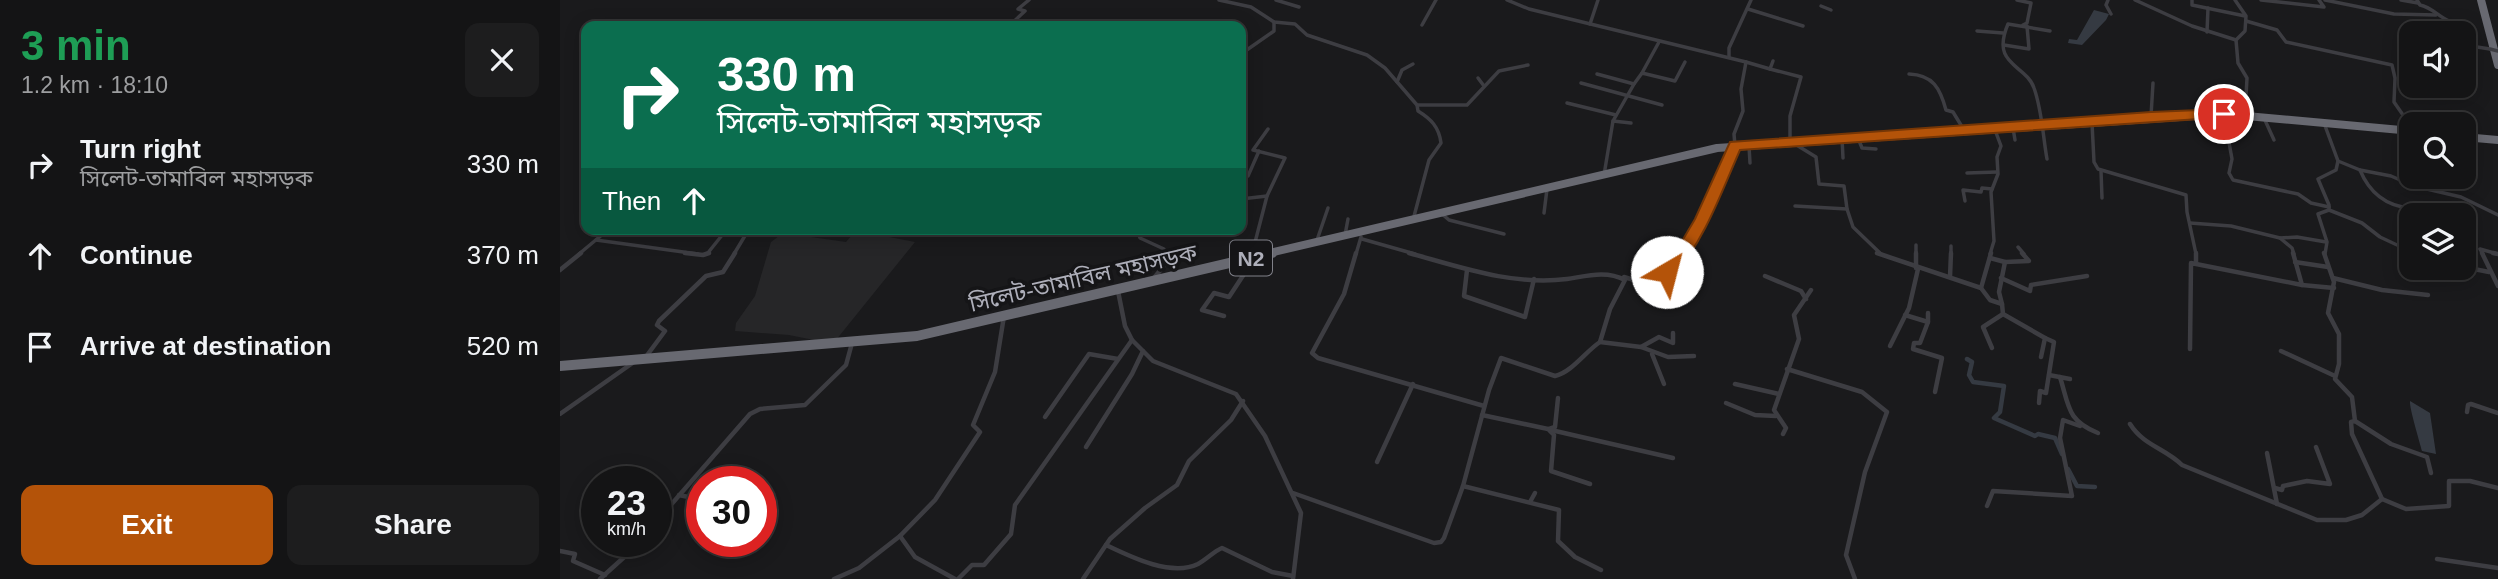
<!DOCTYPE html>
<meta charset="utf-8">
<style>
:root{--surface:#141415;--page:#1d1d1e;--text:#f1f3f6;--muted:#9d9ea0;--line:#333334;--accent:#b45309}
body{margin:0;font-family:Arial,"Noto Sans Bengali",sans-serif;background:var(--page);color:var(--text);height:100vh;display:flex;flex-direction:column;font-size:26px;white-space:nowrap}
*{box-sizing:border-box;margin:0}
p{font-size:23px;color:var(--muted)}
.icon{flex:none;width:38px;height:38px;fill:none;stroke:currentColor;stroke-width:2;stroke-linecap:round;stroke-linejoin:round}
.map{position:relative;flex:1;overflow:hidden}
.panel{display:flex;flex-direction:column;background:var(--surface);width:560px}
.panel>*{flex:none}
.hud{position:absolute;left:21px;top:21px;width:665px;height:214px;border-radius:14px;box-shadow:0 4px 18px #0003,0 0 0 2px var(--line);background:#0b6e4f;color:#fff;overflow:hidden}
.fabs{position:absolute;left:1839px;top:21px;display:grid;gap:14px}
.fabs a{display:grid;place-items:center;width:77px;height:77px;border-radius:14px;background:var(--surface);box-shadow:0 4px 18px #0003,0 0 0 2px var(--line);font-size:35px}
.speed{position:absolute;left:21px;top:466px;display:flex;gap:14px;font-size:35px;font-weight:700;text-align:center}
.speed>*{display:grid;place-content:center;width:91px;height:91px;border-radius:50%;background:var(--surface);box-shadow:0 4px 18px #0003,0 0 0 2px var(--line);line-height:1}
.speed small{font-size:18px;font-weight:400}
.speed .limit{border:10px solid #d22;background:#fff;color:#111}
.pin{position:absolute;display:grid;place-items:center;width:60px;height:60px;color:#fff;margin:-30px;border:4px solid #fff;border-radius:50%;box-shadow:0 2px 7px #0007}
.me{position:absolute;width:77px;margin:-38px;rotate:37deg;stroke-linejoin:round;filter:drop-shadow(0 0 5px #0008)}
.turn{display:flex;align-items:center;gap:24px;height:147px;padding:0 21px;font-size:32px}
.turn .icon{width:91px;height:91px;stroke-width:2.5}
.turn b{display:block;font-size:49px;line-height:60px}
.then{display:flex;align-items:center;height:66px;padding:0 21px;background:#0003;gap:14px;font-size:26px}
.round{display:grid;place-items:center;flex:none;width:74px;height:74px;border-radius:14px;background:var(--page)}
.headline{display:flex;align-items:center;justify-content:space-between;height:119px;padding:0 21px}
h1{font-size:42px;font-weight:700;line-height:52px;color:#1e9e55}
.button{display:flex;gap:14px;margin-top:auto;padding:14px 21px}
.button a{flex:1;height:80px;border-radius:14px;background:var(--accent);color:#fff;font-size:28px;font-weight:700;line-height:80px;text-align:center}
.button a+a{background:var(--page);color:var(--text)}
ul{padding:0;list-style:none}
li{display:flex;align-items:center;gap:21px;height:91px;padding:0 21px}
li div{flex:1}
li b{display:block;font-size:26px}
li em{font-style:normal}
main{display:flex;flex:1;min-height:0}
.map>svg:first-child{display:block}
.built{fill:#262628}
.water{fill:#353a42}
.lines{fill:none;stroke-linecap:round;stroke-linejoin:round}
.canal{stroke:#353a42;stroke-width:4.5}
.street-far1{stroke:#3d3d42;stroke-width:3.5}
.street{stroke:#3d3d42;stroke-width:4.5}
.highway-far1{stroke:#686971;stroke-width:8}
.highway{stroke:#686971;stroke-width:10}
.street-bridge{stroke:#3d3d42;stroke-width:3.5}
.route{fill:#b45309;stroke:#753606;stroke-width:2}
.labels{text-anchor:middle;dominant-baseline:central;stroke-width:7;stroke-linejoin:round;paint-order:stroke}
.shield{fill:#151517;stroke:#808189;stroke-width:2}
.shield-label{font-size:21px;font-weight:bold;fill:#aeafba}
.street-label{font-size:23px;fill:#aeafba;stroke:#151517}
</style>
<main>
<section class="panel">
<div class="headline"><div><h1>3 min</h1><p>1.2 km · 18:10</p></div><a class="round"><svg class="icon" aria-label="close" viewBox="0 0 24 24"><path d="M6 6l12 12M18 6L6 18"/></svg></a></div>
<ul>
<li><svg class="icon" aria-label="right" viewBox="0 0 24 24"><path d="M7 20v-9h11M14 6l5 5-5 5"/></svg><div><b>Turn right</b><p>সিলেট-তামাবিল মহাসড়ক</p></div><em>330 m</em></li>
<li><svg class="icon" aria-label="ahead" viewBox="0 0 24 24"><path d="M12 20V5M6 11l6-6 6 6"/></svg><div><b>Continue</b></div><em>370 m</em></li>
<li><svg class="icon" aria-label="arrive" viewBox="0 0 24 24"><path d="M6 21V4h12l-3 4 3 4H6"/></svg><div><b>Arrive at destination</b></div><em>520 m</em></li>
</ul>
<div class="button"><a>Exit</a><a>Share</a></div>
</section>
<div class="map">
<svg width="1938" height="579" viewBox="0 0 1938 579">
<rect width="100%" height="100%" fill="#1a1a1c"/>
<!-- built -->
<polygon class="built" points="297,229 318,229 314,234 355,242 276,340 259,341 229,335 175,331 176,323 195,296 211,242 223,233 286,242"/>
<!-- water -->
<g class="water">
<polygon points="1534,10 1549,14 1546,20 1522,45 1508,43 1509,39 1517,40"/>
<path d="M1850 401 1870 413 1876 454 1862 451C1860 443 1849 407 1850 401Z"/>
</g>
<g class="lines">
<!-- canal -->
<g class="canal">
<polyline points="1407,359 1412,362 1409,375 1413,382 1444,386 1440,412 1434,418 1475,436 1478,434 1495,438 1502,454"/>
<polyline points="1508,469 1517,486 1535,487"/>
</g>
<!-- street-far1 -->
<g class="street-far1">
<path d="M659 0 691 7 714 22 735 24 747 35 807 55 825 68 857 105 858 111C871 119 879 127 881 143L869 160 853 220"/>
<polyline points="716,0 739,7"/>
<polyline points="947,0 969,9 1186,62 1181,89 1183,111 1174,134 1175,146 1142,219 1122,254"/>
<polyline points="1457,0 1471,3 1467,23 1463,25"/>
<polyline points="1548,0 1546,5 1551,14"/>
<polyline points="1575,0 1632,26 1676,40"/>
<polyline points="1632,0 1632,5 1685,16"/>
<polyline points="1675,0 1686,16 1685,31 1676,40 1678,63 1687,78 1686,96 1694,115"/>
<polyline points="1701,0 1764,7 1759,0"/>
<polyline points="1765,0 1834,14 1876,15"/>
<polyline points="1841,0 1858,3"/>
<path d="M1857 0 1860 5C1871 7 1878 16 1889 21L1891 33"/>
<polyline points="1261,6 1271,10"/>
<polyline points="1188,9 1243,26"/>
<polyline points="1686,21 1717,30 1726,42 1832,65 1835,78 1834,102 1852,128"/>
<polyline points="1030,24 1038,0"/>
<polyline points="450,25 465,11 458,9 469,0"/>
<polyline points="862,25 876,0"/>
<polyline points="1417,31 1443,33"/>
<polyline points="1647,32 1648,8"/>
<polyline points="1444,45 1469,49 1467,26"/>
<polyline points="1904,45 1930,49"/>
<polyline points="681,54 714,31 714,22"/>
<polyline points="1169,57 1169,48 1191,0"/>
<polyline points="1186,62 1210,69 1213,61"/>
<polyline points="1210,69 1241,77 1230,116 1230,141 1256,157 1259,184 1284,186 1287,209"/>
<polyline points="1082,73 1099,42"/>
<polyline points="1037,74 1074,84 1053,121"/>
<path d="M1349 74C1373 75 1380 88 1386 110L1393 112 1404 130"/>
<polyline points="918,78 924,86"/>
<polyline points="837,82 842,70 853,64"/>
<polyline points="1021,83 1102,105"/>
<polyline points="1074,84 1082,73 1115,81 1125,62"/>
<polyline points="1007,103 1056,115"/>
<polyline points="857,105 907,105 939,71 968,65"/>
<polyline points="1664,115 1672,159 1669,173 1673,180 1738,194 1751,203 1769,207"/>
<polyline points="1591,116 1593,83"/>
<polyline points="1704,118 1714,140"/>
<polyline points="1532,123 1534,162 1538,169 1626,195 1627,212 1636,254"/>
<polyline points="1764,123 1778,161 1776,170 1758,179 1769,205 1769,210 1758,214 1767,242 1765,254"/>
<polyline points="1453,128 1455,140"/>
<polyline points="1282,138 1283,158"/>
<polyline points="1298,138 1302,148 1316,149"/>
<polyline points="1189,146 1190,163"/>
<path d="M1487 159C1483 137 1482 110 1474 88 1466 64 1430 66 1448 24L1490 31"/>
<path d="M1778 161 1800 170C1809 192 1826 206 1850 208"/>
<polyline points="1800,170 1831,176 1854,186 1901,197 1938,215"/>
<polyline points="1541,171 1542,198"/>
<polyline points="1407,173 1437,172"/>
<polyline points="681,175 688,176 699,151"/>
<polyline points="1044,175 1053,121 1071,123"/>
<polyline points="1865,189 1866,182 1871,177"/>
<polyline points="681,199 707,196"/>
<polyline points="1405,201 1403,190 1421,192 1422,188 1432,189"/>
<polyline points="1235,206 1287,209 1293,227 1321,254"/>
<polyline points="1769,210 1802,223 1820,237 1852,252"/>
<polyline points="984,213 987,189"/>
<polyline points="882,214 889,220 944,234"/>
<polyline points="1630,223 1671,226 1720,238 1737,237 1766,242"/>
<polyline points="577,229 580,238 604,249 605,254"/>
<polyline points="785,235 788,219"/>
<polyline points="1720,238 1732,248 1734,254"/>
<polyline points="802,239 855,254"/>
<polyline points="36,240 138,254"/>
<polyline points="756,243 768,208"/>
<polyline points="1356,245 1356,254"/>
<polyline points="1458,247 1464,254"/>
<polyline points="19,254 49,229"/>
<polyline points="147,254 167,229"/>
<polyline points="174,254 189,229"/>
<polyline points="692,254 707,196 725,158 693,150 708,129"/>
<polyline points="796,254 801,237"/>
<polyline points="1391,254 1391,246"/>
<polyline points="1430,254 1434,241 1431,192 1438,174 1437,157 1441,146 1435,130"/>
<polyline points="1923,254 1920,249 1938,254"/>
</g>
<!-- street -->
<g class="street">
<polyline points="125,253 143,255 149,253"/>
<polyline points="796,253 784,294 752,353 758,358 924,406"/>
<path d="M849 253C900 267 953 286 1007 279 1027 276 1046 270 1065 280L1050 309 1040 342C1025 352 1012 372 995 376L941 358 929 390 903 486 999 510 998 541 1015 557 1041 570"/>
<polyline points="1317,253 1421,288 1430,300 1442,304 1439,292 1445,262 1430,258"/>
<polyline points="1356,253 1356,268"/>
<polyline points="1733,253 1742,285"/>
<polyline points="1764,253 1774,282 1768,313 1779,334 1779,364 1775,379 1792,397 1795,421 1791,422 1792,434 1822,499 1846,509 1889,506 1889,481 1910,481 1938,488"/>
<polyline points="1922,253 1938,286"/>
<polyline points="1933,253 1938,254"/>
<polyline points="1445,262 1469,261 1462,253"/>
<polyline points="1735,262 1768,267"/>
<polyline points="1636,263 1636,253"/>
<polyline points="1904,267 1929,272"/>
<polyline points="0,270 21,253"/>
<polyline points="907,270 904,296 965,317 974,279"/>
<polyline points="1205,276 1241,291 1246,299"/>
<polyline points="1064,277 1094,286 1123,253"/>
<polyline points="1390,277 1391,253"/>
<polyline points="594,278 607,262 605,253"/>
<polyline points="1441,278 1470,291 1471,285 1527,276"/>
<polyline points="1773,278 1822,290 1868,295"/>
<polyline points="1421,288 1431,253"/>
<polyline points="558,291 565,326 572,340 593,361 676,394 705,436 741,513 733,579"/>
<polyline points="1442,304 1443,314 1485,338 1481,357"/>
<polyline points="1368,313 1368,322"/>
<polyline points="1345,315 1368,322 1360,343 1354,343 1353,349 1382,358 1375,392"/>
<polyline points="664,316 642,310 654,293 669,297 688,268 692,253"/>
<polyline points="1113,333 1113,343 1099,337 1081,347 1108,357 1134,356"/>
<polyline points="1040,342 1081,347"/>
<polyline points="1330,346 1349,308 1358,269"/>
<polyline points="1432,348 1423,327 1443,314"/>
<polyline points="1630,349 1631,263 1742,285 1774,288"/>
<polyline points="1721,351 1775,376"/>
<polyline points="1092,354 1104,384"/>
<polyline points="85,358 105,331 97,325 99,321 146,276 163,272 175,253"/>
<polyline points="1227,369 1302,392 1327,412 1305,472 1286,555 1295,579"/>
<polyline points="1489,375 1510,379"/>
<path d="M1500 377C1509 406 1507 421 1538 433"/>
<polyline points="1175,384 1219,394"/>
<polyline points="1166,403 1195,415 1216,416"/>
<polyline points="1479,403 1480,391 1486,393 1494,342 1485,338"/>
<polyline points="1907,412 1908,405 1911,404 1938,413"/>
<polyline points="0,414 74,362"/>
<polyline points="922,415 988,429 994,435 991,471 1030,484"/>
<polyline points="485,417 529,354 558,359"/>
<polyline points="1795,421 1831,444 1867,457 1871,473"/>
<path d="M1570 424C1584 446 1605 448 1622 465L1757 520H1786L1802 515 1822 499"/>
<polyline points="989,429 995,427 998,398"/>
<polyline points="991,430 1113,458"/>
<polyline points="1223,434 1226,428 1214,410 1239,339 1234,315 1251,290"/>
<polyline points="526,447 572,374 583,351"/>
<polyline points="1707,453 1717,504"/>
<polyline points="817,462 853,384"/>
<polyline points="1715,488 1722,490 1723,486 1747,481 1770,484 1756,447"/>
<polyline points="733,493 874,543 881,542 884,538 903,486"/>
<polyline points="119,495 142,500"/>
<polyline points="970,502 975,493"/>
<polyline points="1427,506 1433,491 1512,496 1500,438 1503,420 1520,426"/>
<polyline points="96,522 190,414 200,409 245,405 286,365 292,343"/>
<path d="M546 545C571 557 611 577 638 564 647 559 653 552 662 548L712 572 733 576"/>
<polyline points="0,551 15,554 13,561 45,575"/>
<polyline points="1877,559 1938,568"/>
<polyline points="40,579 82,541"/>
<polyline points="274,579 299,568 340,536"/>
<polyline points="395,579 355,557 340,536 375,500 420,432 413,425 435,372 444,316"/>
<polyline points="398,579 412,565 424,565 451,534 455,505 572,340"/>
<polyline points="523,579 550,539 585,508 617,485 629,461 671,420 683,401"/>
</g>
<!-- highway-far1 -->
<g class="highway-far1">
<polyline points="1921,0 1938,65"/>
<polyline points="1904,137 1938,140"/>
<polyline points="705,254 1157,148 1664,114 1852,131"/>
</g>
<!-- highway -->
<polyline class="highway" points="0,366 357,336 712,253"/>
<!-- street-bridge -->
<polyline class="street-bridge" points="1930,49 1938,51"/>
</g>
<!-- route -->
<path class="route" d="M1664 109 1669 111V117L1180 150C1161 193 1145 240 1113 276H1102L1099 272 1115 253 1135 219 1170 142 1591 112Z"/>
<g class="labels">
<!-- shield labels -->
<rect class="shield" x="670" y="240.5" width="42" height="35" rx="5"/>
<g class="shield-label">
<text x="691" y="258">N2</text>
</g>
<!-- street labels -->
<g class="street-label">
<text transform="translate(523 278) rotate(-13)">সিলেট-তামাবিল মহাসড়ক</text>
</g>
</g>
</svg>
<div class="fabs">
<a><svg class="icon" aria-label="sound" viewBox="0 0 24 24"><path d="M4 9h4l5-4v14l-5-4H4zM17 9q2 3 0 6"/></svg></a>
<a><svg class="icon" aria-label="search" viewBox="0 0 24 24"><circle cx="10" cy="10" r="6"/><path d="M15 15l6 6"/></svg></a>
<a><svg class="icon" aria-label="layers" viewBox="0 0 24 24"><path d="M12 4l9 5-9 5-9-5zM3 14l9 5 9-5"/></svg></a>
</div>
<div class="speed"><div>23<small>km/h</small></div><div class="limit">30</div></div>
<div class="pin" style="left:1664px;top:114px;background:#d93025"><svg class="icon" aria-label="arrive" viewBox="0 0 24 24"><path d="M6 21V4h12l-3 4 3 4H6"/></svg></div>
<svg class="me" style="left:1107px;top:272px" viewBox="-20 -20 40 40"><circle r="19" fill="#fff"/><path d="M0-13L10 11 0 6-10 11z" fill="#b45309"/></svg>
<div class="hud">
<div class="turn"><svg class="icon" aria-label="right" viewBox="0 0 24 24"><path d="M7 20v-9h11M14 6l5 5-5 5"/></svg><div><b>330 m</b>সিলেট-তামাবিল মহাসড়ক</div></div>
<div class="then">Then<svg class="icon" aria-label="ahead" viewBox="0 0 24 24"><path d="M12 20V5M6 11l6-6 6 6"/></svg></div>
</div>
</div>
</main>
